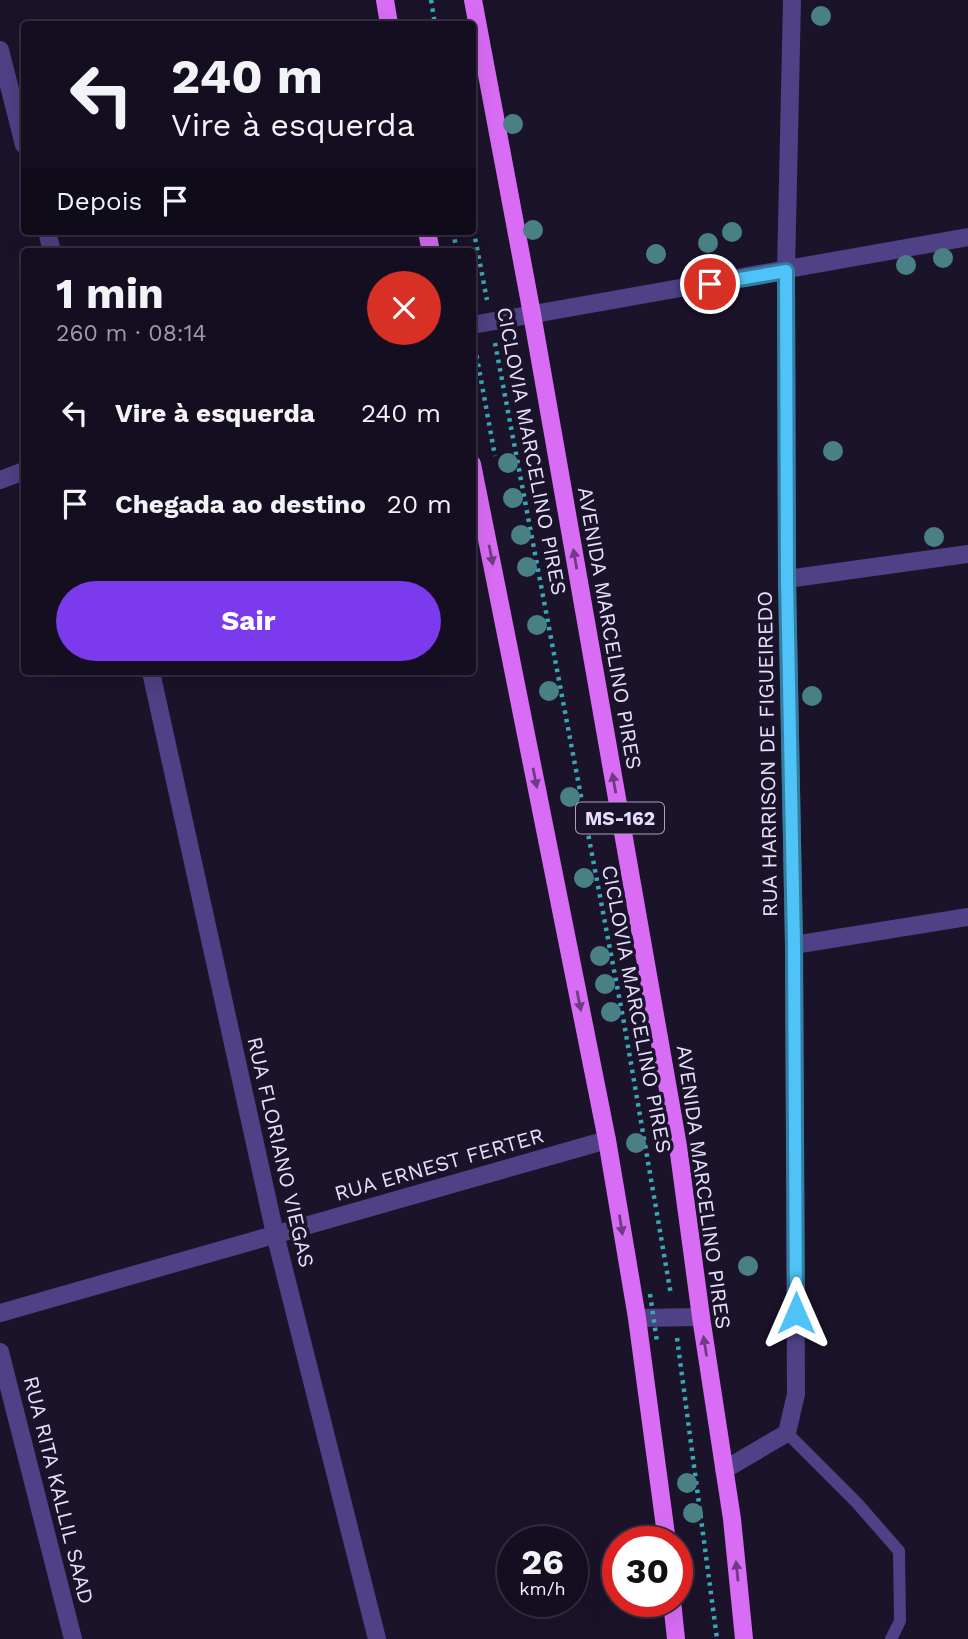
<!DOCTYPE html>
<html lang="pt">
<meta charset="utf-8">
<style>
:root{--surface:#140e20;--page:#1d1729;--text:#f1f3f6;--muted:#9d9ca5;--line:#332e3e;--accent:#7c3aed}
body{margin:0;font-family:"Work Sans",sans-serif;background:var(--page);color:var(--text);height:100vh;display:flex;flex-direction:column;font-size:26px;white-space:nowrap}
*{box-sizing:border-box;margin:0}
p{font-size:23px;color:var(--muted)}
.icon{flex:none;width:38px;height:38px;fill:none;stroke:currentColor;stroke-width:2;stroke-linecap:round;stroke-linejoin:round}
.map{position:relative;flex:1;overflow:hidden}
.side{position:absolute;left:21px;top:248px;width:455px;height:427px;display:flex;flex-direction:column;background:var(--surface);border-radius:7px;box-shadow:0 7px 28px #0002,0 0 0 2px var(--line)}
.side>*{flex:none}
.hud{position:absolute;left:21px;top:21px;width:455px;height:214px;border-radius:7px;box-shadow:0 7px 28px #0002,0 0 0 2px var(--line);background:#140e20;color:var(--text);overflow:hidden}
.speed{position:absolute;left:497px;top:1526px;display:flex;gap:14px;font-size:35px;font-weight:700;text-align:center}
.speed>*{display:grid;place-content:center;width:91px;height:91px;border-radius:50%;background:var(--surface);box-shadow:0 7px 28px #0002,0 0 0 2px var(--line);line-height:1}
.speed small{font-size:18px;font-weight:400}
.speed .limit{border:10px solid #d22;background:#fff;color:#111}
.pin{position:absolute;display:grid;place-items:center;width:60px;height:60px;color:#fff;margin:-30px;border:4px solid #fff;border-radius:50%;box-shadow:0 2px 7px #0007}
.me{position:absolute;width:77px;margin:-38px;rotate:0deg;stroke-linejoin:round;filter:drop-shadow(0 0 5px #0008)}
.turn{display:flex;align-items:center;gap:24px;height:147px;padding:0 35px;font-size:32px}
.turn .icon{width:91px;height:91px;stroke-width:2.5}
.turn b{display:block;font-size:49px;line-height:60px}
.then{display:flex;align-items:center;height:66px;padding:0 35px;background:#0003;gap:14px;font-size:26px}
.round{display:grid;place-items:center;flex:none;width:74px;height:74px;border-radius:37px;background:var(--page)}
.overview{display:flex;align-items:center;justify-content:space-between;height:119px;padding:0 35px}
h1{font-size:42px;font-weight:700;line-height:52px}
.cta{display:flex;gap:14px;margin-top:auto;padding:14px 35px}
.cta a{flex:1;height:80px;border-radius:42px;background:var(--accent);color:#fff;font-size:28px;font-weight:700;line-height:80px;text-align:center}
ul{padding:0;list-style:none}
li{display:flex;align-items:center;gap:21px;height:91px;padding:0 35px}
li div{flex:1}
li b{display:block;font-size:26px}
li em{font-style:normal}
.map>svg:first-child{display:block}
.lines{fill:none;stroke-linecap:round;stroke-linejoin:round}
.path{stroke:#39a8b5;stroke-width:4.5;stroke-dasharray:3.5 5;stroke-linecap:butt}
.lane{stroke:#4f4185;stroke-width:12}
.street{stroke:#4f4185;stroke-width:18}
.primary{stroke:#d96cf5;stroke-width:18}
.path-bridge{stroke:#39a8b5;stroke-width:4.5;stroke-dasharray:3.5 5;stroke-linecap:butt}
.tree{fill:#488085}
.oneway{fill:#703b85}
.route-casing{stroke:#337fa1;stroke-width:18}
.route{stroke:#4fc3f7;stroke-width:12}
.labels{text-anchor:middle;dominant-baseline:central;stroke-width:7;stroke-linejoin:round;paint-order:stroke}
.shield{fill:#1b132a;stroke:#a9a1be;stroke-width:2}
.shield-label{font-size:19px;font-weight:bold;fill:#e6defd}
.street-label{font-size:21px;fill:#e6defd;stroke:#1b132a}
</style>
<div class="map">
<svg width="968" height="1639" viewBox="0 0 968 1639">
<rect width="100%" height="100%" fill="#1b132a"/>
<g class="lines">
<!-- path -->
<g class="path">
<polyline points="431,0 435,24"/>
<polyline points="472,222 487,300"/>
<polyline points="453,231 457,252"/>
<polyline points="495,343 624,1023 671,1295"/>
<polyline points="475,347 495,456"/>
<polyline points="677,1338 717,1639"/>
<polyline points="684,1554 688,1584"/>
</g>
<!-- lane -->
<polyline class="lane" points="787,1433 857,1503 899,1551 900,1621 891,1639"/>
<!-- street -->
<g class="street">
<polyline points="0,50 24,145"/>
<polyline points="47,231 52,252"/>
<polyline points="472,325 968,237"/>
<polyline points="0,480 24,471"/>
<polyline points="787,579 968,554"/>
<polyline points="151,672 275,1234 377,1639"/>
<polyline points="794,945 968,917"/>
<polyline points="0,1313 607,1140"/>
<polyline points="637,1318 701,1317"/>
<polyline points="0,1352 73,1639"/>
<polyline points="724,1470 787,1433 796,1394 794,945 787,579 786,271 792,0"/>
</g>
<!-- primary -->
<g class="primary">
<polyline points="385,0 389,24"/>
<polyline points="473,0 532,314 678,1146 701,1317 732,1519 744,1639"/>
<polyline points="427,231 431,252"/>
<polyline points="472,464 607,1140 637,1318 667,1542"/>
<polyline points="672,1601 676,1639"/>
</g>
<!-- path-bridge -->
<polyline class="path-bridge" points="650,1294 657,1342"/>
</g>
<!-- trees -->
<g class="tree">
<circle cx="821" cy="16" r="10"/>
<circle cx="513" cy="124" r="10"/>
<circle cx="533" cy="230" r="10"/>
<circle cx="732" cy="232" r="10"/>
<circle cx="708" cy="243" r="10"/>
<circle cx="656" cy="254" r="10"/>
<circle cx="943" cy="258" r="10"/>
<circle cx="906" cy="265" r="10"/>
<circle cx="833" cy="451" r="10"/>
<circle cx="508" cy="463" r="10"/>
<circle cx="513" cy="498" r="10"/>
<circle cx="521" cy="535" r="10"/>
<circle cx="934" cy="537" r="10"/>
<circle cx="527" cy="567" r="10"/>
<circle cx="537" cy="625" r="10"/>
<circle cx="549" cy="691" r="10"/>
<circle cx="812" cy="696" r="10"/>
<circle cx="570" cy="797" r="10"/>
<circle cx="584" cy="878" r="10"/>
<circle cx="600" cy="956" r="10"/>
<circle cx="605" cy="984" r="10"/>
<circle cx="611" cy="1012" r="10"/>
<circle cx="636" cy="1143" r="10"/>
<circle cx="748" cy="1266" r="10"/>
<circle cx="687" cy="1483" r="10"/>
<circle cx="693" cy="1513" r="10"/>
</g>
<!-- one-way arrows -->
<defs><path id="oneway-solid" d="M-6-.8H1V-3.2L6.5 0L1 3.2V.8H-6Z" transform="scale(1.75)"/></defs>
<g class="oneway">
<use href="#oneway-solid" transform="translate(491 555) rotate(79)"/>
<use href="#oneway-solid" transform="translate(575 559) rotate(-100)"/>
<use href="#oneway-solid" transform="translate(535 778) rotate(79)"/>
<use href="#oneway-solid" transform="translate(614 783) rotate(-100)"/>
<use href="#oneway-solid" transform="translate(579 1001) rotate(79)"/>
<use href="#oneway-solid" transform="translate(621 1225) rotate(81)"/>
<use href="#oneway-solid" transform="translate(705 1346) rotate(-99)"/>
<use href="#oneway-solid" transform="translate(737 1571) rotate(-96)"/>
</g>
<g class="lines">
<defs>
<polyline id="route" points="710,284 786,271 787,579 794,945 796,1313"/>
</defs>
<!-- route casing -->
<use href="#route" class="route-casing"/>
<!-- route -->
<use href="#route" class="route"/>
</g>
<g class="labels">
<!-- shield labels -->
<rect class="shield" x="576" y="802.5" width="88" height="31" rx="5"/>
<g class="shield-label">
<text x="620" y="818">MS-162</text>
</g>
<!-- street labels -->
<g class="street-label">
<text transform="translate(532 451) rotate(79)">CICLOVIA MARCELINO PIRES</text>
<text transform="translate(610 628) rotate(80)">AVENIDA MARCELINO PIRES</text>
<text transform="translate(767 754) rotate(-91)">RUA HARRISON DE FIGUEIREDO</text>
<text transform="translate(637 1009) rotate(79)">CICLOVIA MARCELINO PIRES</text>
<text transform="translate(281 1152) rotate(77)">RUA FLORIANO VIEGAS</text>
<text transform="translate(439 1164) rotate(-16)">RUA ERNEST FERTER</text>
<text transform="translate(704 1187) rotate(82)">AVENIDA MARCELINO PIRES</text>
<text transform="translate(59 1490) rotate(76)">RUA RITA KALLIL SAAD</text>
</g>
</g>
</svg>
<div class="speed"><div>26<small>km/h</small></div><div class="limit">30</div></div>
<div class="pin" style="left:710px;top:284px;background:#d93025"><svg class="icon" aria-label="arrive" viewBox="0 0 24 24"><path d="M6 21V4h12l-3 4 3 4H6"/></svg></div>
<svg class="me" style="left:796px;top:1313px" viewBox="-20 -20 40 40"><path d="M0-17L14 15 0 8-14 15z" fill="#4fc3f7" stroke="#fff" stroke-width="4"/></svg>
<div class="hud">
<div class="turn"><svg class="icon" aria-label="left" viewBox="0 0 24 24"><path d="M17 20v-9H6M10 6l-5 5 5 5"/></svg><div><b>240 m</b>Vire à esquerda</div></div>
<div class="then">Depois<svg class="icon" aria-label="arrive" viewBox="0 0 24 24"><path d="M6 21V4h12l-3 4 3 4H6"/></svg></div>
</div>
<section class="side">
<div class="overview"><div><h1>1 min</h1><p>260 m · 08:14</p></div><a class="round" style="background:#d93025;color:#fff"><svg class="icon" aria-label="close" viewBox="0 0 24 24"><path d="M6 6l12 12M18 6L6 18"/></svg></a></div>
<ul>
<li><svg class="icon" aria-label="left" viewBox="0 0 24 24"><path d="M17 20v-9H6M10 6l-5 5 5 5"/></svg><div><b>Vire à esquerda</b></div><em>240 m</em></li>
<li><svg class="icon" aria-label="arrive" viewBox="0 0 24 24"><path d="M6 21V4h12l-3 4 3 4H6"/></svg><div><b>Chegada ao destino</b></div><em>20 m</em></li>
</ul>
<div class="cta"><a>Sair</a></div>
</section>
</div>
